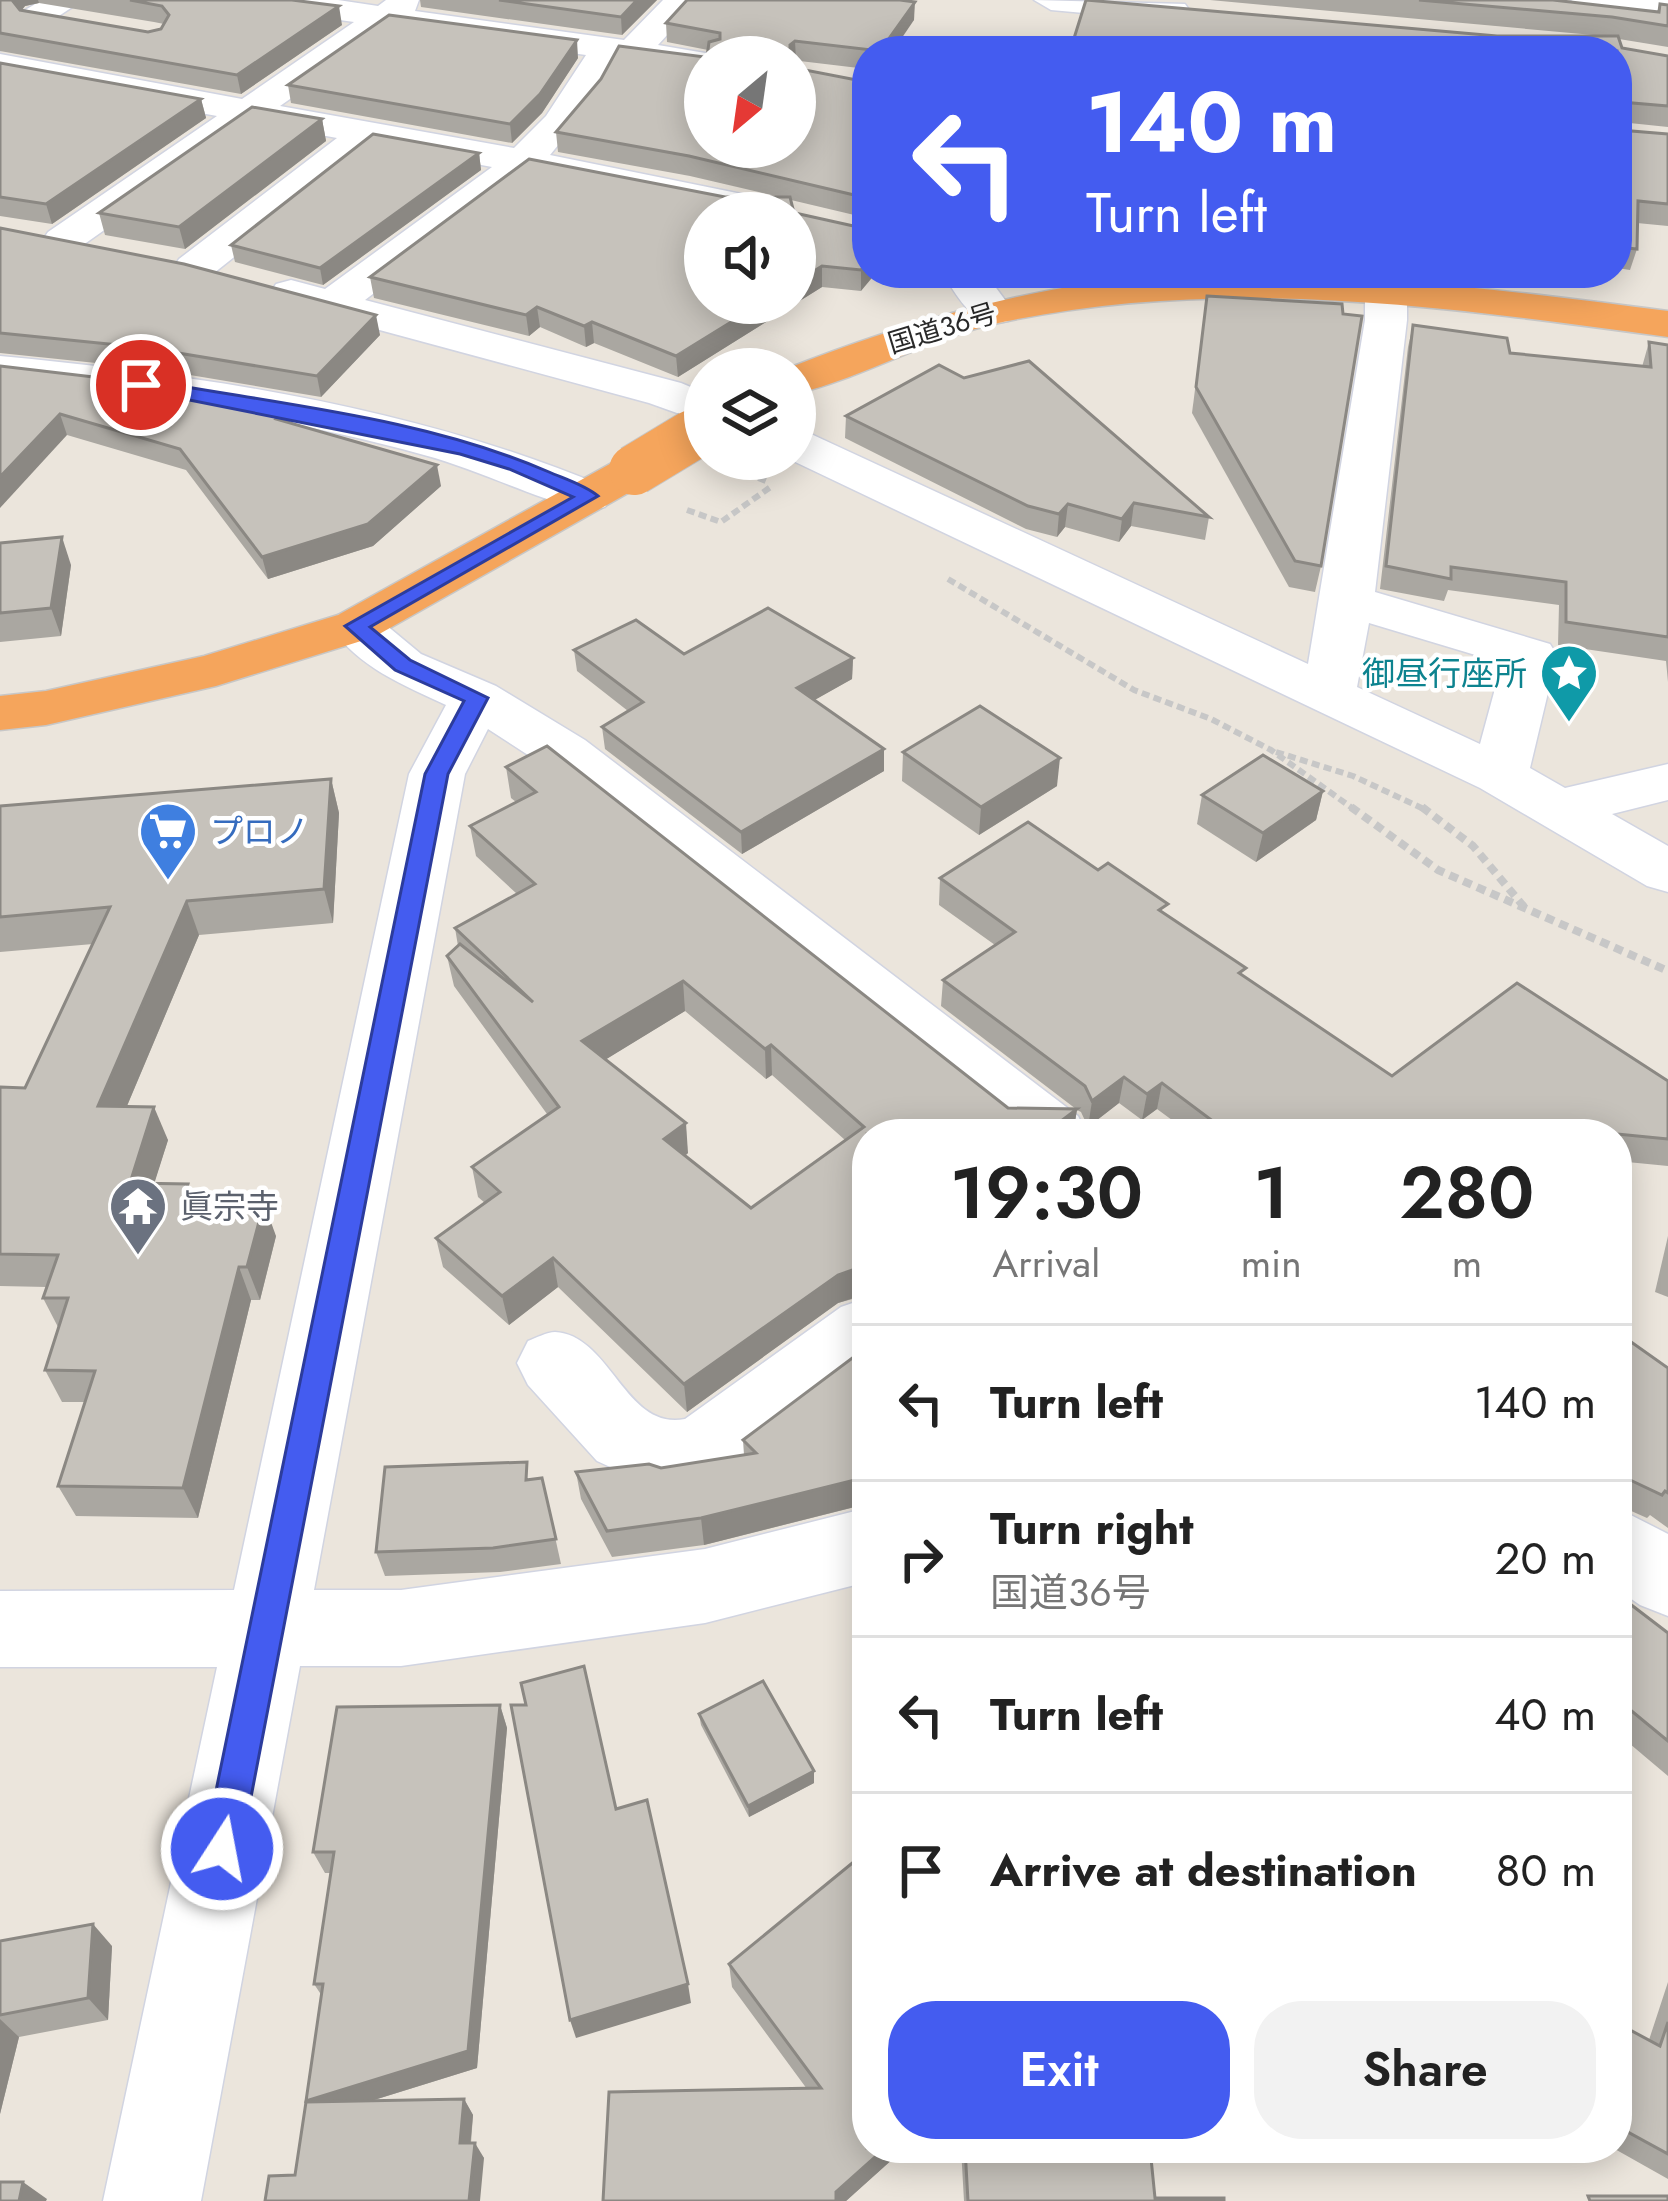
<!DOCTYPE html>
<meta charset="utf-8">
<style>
:root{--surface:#fff;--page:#f2f2f2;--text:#222;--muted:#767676;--line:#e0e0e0;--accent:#445cf0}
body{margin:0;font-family:Jost,"Noto Sans JP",sans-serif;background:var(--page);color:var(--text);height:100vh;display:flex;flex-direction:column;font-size:45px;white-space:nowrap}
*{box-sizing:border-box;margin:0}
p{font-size:39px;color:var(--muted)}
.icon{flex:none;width:66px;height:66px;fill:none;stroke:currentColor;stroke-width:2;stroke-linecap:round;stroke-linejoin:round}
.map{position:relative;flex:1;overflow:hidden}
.side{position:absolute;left:852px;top:1119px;width:780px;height:1044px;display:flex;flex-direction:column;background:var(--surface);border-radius:48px;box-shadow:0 6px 30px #0003}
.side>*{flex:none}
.guide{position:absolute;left:852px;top:36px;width:780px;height:252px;border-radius:48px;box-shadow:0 6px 30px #0003;background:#445cf0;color:#fff;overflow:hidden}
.needle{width:78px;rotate:209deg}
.fabs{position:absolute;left:684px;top:36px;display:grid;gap:24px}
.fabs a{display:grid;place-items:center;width:132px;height:132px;border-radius:50%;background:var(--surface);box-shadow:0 6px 30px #0003;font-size:60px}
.pin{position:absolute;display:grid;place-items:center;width:102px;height:102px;color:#fff;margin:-51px;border:6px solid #fff;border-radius:50%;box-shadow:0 3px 12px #0007}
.me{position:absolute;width:132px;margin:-66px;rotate:11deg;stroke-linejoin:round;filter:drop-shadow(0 0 9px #0008)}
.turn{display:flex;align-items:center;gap:42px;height:252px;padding:0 36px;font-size:54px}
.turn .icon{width:156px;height:156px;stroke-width:2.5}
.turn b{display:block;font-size:84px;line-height:102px}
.eta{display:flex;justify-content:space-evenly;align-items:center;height:204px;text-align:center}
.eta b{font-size:72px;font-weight:600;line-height:84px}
.button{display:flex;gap:24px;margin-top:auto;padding:24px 36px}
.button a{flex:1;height:138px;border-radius:48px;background:var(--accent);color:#fff;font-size:48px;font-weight:600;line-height:138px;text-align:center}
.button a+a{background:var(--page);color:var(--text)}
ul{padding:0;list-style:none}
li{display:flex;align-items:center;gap:36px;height:156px;padding:0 36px;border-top:3px solid var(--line)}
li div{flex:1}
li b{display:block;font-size:45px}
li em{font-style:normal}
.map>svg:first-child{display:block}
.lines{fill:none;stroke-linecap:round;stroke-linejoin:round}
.minor-casing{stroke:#d1d4e1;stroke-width:3}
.highway-casing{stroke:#c7c7c7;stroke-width:3}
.path-far1{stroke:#c7c7c7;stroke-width:6;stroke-dasharray:8 4.5;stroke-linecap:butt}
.path{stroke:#c7c7c7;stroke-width:8;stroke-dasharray:9 6;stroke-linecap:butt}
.minor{fill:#fff;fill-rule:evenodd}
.highway{fill:#f5a55c;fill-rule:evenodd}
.highway-bridge-casing{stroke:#c7c7c7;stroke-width:52;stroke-linecap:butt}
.highway-bridge{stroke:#f5a55c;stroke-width:50}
.wall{fill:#aaa7a1;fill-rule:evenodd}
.shaded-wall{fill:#8b8883}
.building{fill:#c6c2bb;stroke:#8b8883;stroke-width:3;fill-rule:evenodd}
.route{fill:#445cf0;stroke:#2c3c9c;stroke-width:3}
.labels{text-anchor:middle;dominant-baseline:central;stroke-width:9;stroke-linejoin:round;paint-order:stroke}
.far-street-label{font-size:27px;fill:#292929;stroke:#fff}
.culture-label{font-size:33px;fill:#0d838f;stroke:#fff;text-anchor:end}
.shop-label{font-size:33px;fill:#366cbe;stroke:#fff;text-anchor:start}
.worship-label{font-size:33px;fill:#5b616d;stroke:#fff;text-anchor:start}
</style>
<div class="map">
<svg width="1668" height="2201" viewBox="0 0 1668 2201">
<rect width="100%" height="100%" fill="#ebe5dc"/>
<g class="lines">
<defs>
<g id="minor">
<polygon points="42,0 83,0 12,47 0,50 0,25"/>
<path d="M250 0H338L378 6 386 0H419L415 11 624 40 663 0H699L658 45 717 55 705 57V73L618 60 599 95 550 155 776 201 790 205 796 213 795 214 727 213 530 174 365 300 681 383 705 393V423L649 403 276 302 270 293 276 284 291 280 325 289 492 167 375 145 209 277 194 280 179 277 173 268 179 259 337 138 256 123 76 250H48L42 241 48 232 217 116 0 76V54L242 99 354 22 267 10ZM391 28 586 55 546 116 514 148 280 106Z"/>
<polygon points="1034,0 1185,4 1190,11 1173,21 1051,10"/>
<polygon points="1571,0 1668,0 1668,20 1588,10"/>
<path d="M942 273H985L1014 312 1008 321C973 330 960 299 942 273Z"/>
<path d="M1386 275 1401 279 1407 288V320L1375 592 1550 644 1557 655 1530 768 1565 788 1668 764V800L1612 814 1668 846V892L1647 886 1480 788 789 459H795V430L811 434 1308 664 1365 320V288L1371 279ZM1369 623 1502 663 1480 744 1357 687Z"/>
<path d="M0 356C203 375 416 407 605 487L612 497 605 507 588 511C532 498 480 470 424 455 287 417 141 396 0 382Z"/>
<path d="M356 610 374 615 421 654 496 686 585 740 1078 1116 1087 1134H1008L545 766 488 729 465 774 314 1590H401L705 1549 867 1508V1582L705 1623 401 1666H300L201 2201H103L217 1667H0V1591L234 1590 409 774 446 705C403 685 358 667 330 626L338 615Z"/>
<path d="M867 1298V1369L730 1473 663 1491 597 1461 528 1385 517 1363 528 1341C536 1338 547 1332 555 1332 611 1335 625 1431 685 1419L841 1307Z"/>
<polygon points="1617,1508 1668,1534 1668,1616 1640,1605 1617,1589"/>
</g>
<g id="highway">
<path d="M1162 274C1333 269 1499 289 1668 311V337C1446 307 1224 275 1003 322 930 337 866 377 795 394V369H786C913 319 1026 288 1162 274Z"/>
<polygon points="634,456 651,460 658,470 651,480 374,637 216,686 46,725 0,730 0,696 46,691 204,656 338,615 617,460"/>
</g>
</defs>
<!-- minor casing -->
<use href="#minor" class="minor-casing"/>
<!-- highway casing -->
<use href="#highway" class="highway-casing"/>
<!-- path-far1 -->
<g class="path-far1">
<polyline points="735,469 766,481"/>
<polyline points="687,510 721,522 772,486"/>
<polyline points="948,579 1134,690 1211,719 1271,750 1355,810"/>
<polyline points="1276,752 1353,776 1426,810"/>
</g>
<!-- path -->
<g class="path">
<polyline points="1351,807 1438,870 1668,971"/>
<polyline points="1422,807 1473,846 1525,908"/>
</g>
<!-- minor -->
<use href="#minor" class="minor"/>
<!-- highway -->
<use href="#highway" class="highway"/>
<defs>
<polyline id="highway-bridge" points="634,470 692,435"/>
</defs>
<!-- highway-bridge casing -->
<use href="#highway-bridge" class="highway-bridge-casing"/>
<!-- highway-bridge -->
<use href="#highway-bridge" class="highway-bridge"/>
</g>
<!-- wall -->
<g class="wall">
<path d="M0 0H292L342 25 241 94 0 51ZM39 3 154 22 164 24 161 29 148 32 22 10 25 6Z"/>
<polygon points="420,0 657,0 622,35 421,7"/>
<polygon points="1210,0 1553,0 1657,12 1660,4 1668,5 1668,47 1619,39 1622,48 1668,56 1668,127 1620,122 1620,130 1668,134 1668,226 1637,223 1637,249 1630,270 1617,268 1617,51 1497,36 1604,36"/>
<polygon points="912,1 914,20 867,51 867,69 708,50 667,42 666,23"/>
<polygon points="578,58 542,113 512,143 291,103 288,85"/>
<polygon points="0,63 201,99 206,118 52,224 0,216"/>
<polygon points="856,81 867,82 867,218 791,200 794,213 867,230 861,291 822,287 678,377 594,343 586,347 540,327 529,336 374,298 370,277 725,197 780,197 690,176 558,152 556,132"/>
<polygon points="322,119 326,141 185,249 105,235 99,213"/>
<polygon points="479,153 481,170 323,285 235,262 231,245"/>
<polygon points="0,228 380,335 321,397 154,369 0,353"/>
<polygon points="1207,296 1343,314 1321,566 1315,592 1289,587 1192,413"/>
<polygon points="1413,325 1510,353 1642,367 1649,342 1668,345 1668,682 1666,661 1558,645 1559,605 1448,590 1444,601 1380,589 1408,347"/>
<polygon points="0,366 290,423 441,486 373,546 268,579 186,470 67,435"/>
<polygon points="846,416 1209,517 1205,540 1131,526 1119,542 1065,527 1057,537 1026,529 845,438"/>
<polygon points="0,543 71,565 61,636 0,642"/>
<polygon points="574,650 853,658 852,679 814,700 884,749 884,771 742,854 605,749 602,727 628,711 577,671"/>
<polygon points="903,752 1057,786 979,835 902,781"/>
<path d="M506 767 1008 1108 1076 1109 941 1006 943 980 995 945 939 905 940 878 1166 915 1244 976 1392 1076 1668 1081V1166L1617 1161V1134H1191L1157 1109 1142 1120 1119 1103 1088 1127 1081 1112 1077 1110 1073 1134H867V1295L838 1303 687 1412 558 1287 509 1325 443 1267 436 1238 485 1203 478 1197 472 1167 547 1114 454 986 447 956 458 946 455 928 517 894 476 856 470 826 516 802 511 798ZM685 1011 766 1079 772 1075 845 1140 751 1208 685 1156 688 1153 606 1059Z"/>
<polygon points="331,779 339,813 333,923 199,935 127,1106 168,1140 154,1183 188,1184 195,1201 276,1236 260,1300 251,1300 198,1518 76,1516 58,1486 85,1402 62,1402 45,1370 58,1327 43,1298 47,1287 0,1286 0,1087 25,1088 93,944 0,952 0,806"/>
<polygon points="1323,791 1316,820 1256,862 1197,824 1202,795"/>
<polygon points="1668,1236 1668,1297 1655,1292"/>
<polygon points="1617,1332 1668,1368 1668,1528 1650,1515 1647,1518 1629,1510 1627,1533 1617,1549"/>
<polygon points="867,1347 867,1504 704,1545 612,1557 581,1499 576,1472 661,1468 744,1455 743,1440"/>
<polygon points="542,1478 561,1564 500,1572 385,1576 376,1552 531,1479"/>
<polygon points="1617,1594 1668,1633 1668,1776 1617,1733"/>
<polygon points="500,1705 507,1728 477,2068 371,2101 464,2099 473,2115 471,2143 484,2158 295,2175 322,1996 314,1984 331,1873 325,1873 313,1852"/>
<polygon points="699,1714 814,1771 814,1783 749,1817 701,1725"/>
<polygon points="0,1941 112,1946 108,2020 19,2037 0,2114"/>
<polygon points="729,1964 905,2148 846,2201 603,2201 807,2089 732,1987"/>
<polygon points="1668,1982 1668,2179 1613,2148 1617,2148 1617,2023 1649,2040"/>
<polygon points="961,2148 1150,2148 1155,2198 1224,2201 964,2201"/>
</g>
<!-- shaded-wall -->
<g class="shaded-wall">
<polygon points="11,0 38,0 39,3 25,6 16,17"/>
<polygon points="637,0 657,0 622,35 621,17"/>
<polygon points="915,2 914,20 893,51 880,51"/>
<polygon points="339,6 342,25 241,94 237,75"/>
<polygon points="577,40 578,58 542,113 512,143 510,124"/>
<polygon points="795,41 796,60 795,60 795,57 790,57 790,45"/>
<polygon points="201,99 206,118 52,224 46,204"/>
<polygon points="322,119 326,141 185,249 179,227"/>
<polygon points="479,153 481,170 323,285 320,268"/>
<polygon points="867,263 867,273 876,273 861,291 861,270"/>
<polygon points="822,266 822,287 678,377 676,356 762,303 795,303 795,283"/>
<polygon points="537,307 540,327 529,336 526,315"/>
<polygon points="376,315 380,335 321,397 317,376"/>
<polygon points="592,322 594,343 586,347 584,326"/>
<polygon points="287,407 292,428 276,419"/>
<polygon points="60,414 67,435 0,508 0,477"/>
<polygon points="437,465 441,486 373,546 268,579 262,557"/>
<polygon points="1134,503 1131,526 1119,542 1122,519"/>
<polygon points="1068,504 1065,527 1057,537 1059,514"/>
<polygon points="62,537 71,565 61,636 51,608"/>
<polygon points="853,658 852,679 797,710 797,688"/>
<polygon points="884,749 884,771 742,854 741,832"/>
<polygon points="1060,758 1057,786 979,835 981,807"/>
<polygon points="331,779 339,813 333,923 324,889"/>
<polygon points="1323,791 1316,820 1256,862 1263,833"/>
<polygon points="187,901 199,935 113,1139 98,1106"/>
<polygon points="683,981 685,1011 587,1071 582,1041"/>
<polygon points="771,1045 772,1075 766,1079 765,1049"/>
<polygon points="1124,1077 1119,1103 1088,1127 1092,1101"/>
<polygon points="1162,1083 1157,1109 1142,1120 1147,1094"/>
<polygon points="154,1107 168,1140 144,1216 130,1183"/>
<polygon points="1077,1109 1073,1134 1044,1134"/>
<polygon points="686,1123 688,1153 667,1169 664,1139"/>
<polygon points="188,1184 202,1217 183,1201"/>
<polygon points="264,1203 276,1236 260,1300 247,1267"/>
<polygon points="553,1258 558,1287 509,1325 502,1296"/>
<polygon points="866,1265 866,1294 838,1303 687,1412 684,1384 838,1275"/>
<polygon points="239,1267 251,1300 198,1518 183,1488"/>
<polygon points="867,1477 866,1504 704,1545 701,1518"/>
<polygon points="500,1705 507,1728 477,2068 319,2117 306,2101"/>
<polygon points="814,1771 814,1783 749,1817 748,1806"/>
<polygon points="93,1924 112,1946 108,2020 88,1998"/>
<polygon points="688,1984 691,2003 576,2038 570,2020"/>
<polygon points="0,2019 19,2037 0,2114"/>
<polygon points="464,2099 473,2115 469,2158 460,2143"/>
<polygon points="475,2143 484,2158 480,2201 469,2201"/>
<polygon points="885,2148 905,2148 846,2201 836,2201 836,2192"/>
<polygon points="23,2182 47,2199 46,2201 19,2201"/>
</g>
<!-- building -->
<g class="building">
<polygon points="0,0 12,0 20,10 148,32 161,29 169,15 162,6 130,0 292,0 339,6 237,75 0,33"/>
<polygon points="499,0 637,0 621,17"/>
<polygon points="687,0 900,0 915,2 880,51 795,41 790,45 790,57 707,57 709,42 720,39 720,33 666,23"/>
<polygon points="1086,0 1497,36 1618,36 1622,48 1668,56 1668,106 1620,102 1620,130 1668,134 1668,204 1638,201 1637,249 1617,247 1617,51 1070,51"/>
<polygon points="1419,0 1553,0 1659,12 1660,4 1668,5 1668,26 1612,17"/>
<polygon points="389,15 577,40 540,94 510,124 288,85"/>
<polygon points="619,46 705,57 705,147 795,147 795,68 867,82 867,198 689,156 556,132 601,79"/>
<polygon points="0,63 201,99 46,204 0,197"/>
<polygon points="252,107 322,119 179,227 99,213"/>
<polygon points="373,134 479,153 320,268 231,245"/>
<polygon points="529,159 725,197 790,197 794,213 705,213 705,303 762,303 676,356 592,322 584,326 537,307 526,315 370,277"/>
<polygon points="795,213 867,229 867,263 861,270 822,266 795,283"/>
<polygon points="0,228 184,264 376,315 317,376 148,348 0,333"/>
<polygon points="1207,296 1342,304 1343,314 1362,316 1321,566 1295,561 1196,387"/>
<polygon points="1413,325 1507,338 1510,353 1651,367 1649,342 1668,345 1668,637 1566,622 1566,582 1451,567 1451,579 1386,566"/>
<polygon points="1029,361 1209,517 1134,503 1122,519 1068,504 1059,514 1028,506 846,416 939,365 964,378"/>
<polygon points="0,366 153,384 287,407 276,419 437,465 368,524 262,557 180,449 60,414 0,477"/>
<polygon points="62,537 51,608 0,613 0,543"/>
<polygon points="768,608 853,658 797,688 884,749 741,832 602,727 643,702 574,650 636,620 684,654"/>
<polygon points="980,706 1060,758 981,807 903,752"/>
<path d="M547 746 1008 1108 1077 1109 1044 1134H867V1265L838 1275 684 1384 553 1258 502 1296 436 1238 500 1192 472 1167 559 1107 447 956 460 944 533 1002 455 928 535 884 470 826 536 792 506 767ZM683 981 765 1049 771 1045 864 1127 751 1208 664 1139 686 1123 582 1041Z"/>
<polygon points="1263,755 1323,791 1263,833 1202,795"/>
<polygon points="331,779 324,889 187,901 98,1106 154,1107 130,1183 188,1184 183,1201 264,1203 247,1267 239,1267 183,1488 58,1486 95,1371 45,1370 68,1298 43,1298 58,1255 0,1254 0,1087 25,1088 110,907 0,917 0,806"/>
<polygon points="1028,822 1098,870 1108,863 1168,904 1159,910 1246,968 1239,973 1392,1076 1517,983 1668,1081 1668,1139 1617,1134 1230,1134 1162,1083 1147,1094 1124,1077 1092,1101 1085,1086 943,980 1015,932 940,878"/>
<polygon points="1617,1332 1668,1368 1668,1493 1665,1491 1662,1495 1630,1480 1627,1533 1622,1533 1617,1539"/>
<polygon points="867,1347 867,1477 701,1518 607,1531 576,1472 649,1464 661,1468 756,1453 743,1440"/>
<polygon points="527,1462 526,1480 542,1478 556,1539 493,1548 376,1552 385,1467"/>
<polygon points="1617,1594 1668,1633 1668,1741 1617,1699"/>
<polygon points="584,1666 616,1809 647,1800 688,1984 570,2020 511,1705 526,1705 521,1683"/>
<polygon points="763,1681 814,1771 748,1806 699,1714"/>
<polygon points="500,1705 468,2051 306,2101 323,1984 314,1984 334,1852 313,1852 337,1707"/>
<polygon points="867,1851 867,2148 885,2148 836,2192 836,2201 603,2201 609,2092 821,2088 729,1964"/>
<polygon points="93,1924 88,1998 0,2015 0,1941"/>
<polygon points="1668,2022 1668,2154 1617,2126 1617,2023 1660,2046"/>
<polygon points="464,2099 460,2143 475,2143 469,2201 265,2201 269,2176 295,2175 306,2102"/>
<polygon points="965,2148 1150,2148 1155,2198 1224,2198 1224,2201 968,2201"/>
<polygon points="0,2182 23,2182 19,2201 0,2201"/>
<polygon points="1588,2196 1668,2196 1668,2201 1590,2201"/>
</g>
<!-- route -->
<path class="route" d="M141 379C275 404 423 417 549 472 565 479 585 485 598 496L370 627 410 660 488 698 448 774 241 1849 235 1862 222 1867 209 1862 204 1849 425 774 464 701 395 670 345 626 573 497 509 469 460 454 134 389V381Z"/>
<!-- icons -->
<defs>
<symbol id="sight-pin" viewBox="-11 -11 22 30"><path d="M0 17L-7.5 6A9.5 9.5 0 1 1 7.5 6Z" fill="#0f9aa8" stroke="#fff"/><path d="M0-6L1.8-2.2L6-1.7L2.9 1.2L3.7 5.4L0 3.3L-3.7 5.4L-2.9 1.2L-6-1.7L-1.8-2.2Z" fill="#fff"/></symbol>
<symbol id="supermarket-pin" viewBox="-11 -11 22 30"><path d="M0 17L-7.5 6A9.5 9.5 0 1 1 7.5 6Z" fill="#3f7fe0" stroke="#fff"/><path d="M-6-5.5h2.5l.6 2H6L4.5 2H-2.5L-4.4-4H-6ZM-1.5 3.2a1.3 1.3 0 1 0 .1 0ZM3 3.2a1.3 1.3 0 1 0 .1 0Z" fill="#fff"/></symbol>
<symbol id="temple-pin" viewBox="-11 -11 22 30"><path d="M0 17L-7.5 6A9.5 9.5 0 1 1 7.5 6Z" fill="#6b7280" stroke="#fff"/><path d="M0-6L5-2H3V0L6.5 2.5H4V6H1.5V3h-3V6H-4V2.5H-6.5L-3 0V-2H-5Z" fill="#fff"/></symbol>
</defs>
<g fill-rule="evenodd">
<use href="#sight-pin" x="1536" y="640" width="66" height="90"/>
<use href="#supermarket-pin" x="135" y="798" width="66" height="90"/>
<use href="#temple-pin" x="105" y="1173" width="66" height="90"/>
</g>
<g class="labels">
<!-- far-street labels -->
<g class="far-street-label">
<text transform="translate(942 328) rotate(-17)">国道36号</text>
</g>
<!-- culture labels -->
<g class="culture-label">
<text x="1527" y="673">御昼行座所</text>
</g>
<!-- shop labels -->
<g class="shop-label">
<text x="210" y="831">プロノ</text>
</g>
<!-- worship labels -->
<g class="worship-label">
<text x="180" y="1206">眞宗寺</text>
</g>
</g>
</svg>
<div class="fabs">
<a><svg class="needle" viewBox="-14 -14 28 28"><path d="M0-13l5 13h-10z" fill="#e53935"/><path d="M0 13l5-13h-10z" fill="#767676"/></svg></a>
<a><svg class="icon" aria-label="sound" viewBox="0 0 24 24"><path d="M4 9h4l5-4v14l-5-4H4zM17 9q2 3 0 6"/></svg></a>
<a><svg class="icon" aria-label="layers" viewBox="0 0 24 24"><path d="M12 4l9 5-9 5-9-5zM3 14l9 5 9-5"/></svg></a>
</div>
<div class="pin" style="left:141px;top:385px;background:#d93025"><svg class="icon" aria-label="arrive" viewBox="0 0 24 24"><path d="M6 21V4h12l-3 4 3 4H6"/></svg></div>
<svg class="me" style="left:222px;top:1849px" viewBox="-20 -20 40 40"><circle r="17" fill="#445cf0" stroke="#fff" stroke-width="3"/><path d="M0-11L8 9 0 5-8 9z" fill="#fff"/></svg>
<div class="guide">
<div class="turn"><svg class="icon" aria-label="left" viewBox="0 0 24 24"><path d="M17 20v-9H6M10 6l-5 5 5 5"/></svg><div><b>140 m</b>Turn left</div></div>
</div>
<section class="side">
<div class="eta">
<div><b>19:30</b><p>Arrival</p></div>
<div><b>1</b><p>min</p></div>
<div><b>280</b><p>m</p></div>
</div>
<ul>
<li><svg class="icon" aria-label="left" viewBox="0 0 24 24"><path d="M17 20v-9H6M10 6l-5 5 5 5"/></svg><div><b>Turn left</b></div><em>140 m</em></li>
<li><svg class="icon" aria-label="right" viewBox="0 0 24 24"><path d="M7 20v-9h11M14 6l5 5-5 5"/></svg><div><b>Turn right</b><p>国道36号</p></div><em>20 m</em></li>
<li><svg class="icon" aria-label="left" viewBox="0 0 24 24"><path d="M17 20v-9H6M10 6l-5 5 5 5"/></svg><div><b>Turn left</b></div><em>40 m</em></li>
<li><svg class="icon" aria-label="arrive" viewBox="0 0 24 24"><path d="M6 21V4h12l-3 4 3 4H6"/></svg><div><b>Arrive at destination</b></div><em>80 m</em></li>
</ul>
<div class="button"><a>Exit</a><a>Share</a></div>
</section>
</div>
